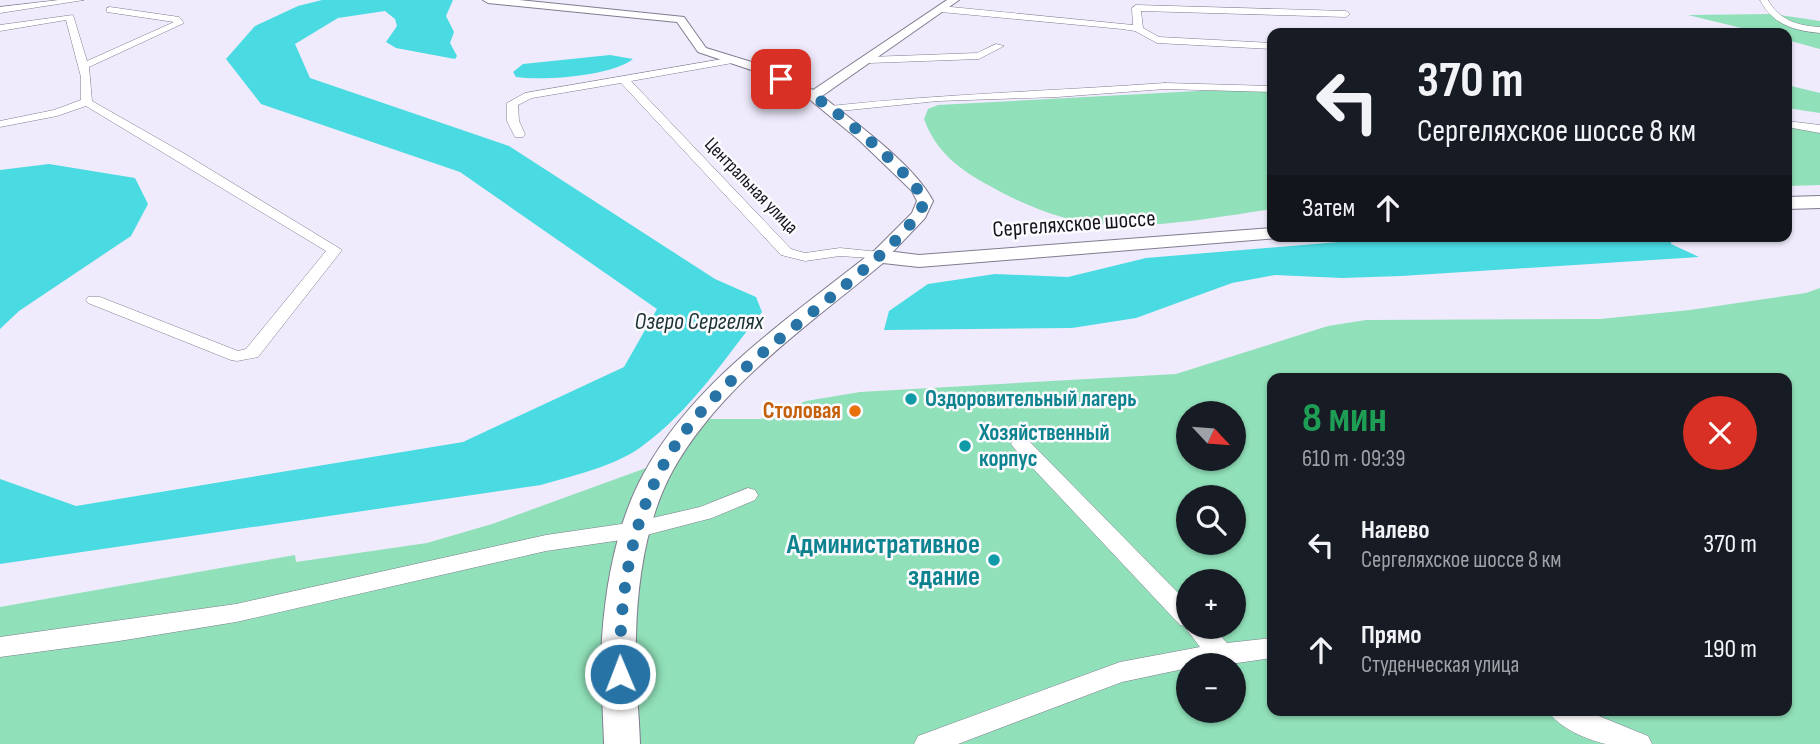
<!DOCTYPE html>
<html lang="ru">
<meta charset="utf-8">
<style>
:root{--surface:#171b24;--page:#242831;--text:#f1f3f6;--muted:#9ea1a6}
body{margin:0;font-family:"Sofia Sans Condensed",sans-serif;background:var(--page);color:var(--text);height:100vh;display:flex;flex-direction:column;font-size:26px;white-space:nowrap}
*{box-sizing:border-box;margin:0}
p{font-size:23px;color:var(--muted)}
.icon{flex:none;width:38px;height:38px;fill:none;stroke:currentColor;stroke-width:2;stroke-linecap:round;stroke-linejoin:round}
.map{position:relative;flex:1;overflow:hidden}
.drawer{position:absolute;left:1267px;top:373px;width:525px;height:343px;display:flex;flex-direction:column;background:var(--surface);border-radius:14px;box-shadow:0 2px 5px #0004}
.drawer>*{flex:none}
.guide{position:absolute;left:1267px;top:28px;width:525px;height:214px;border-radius:14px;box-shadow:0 2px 5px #0004;background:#171b24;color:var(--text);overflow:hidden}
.needle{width:46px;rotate:116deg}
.fabs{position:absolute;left:1176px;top:401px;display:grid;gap:14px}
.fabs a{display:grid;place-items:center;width:70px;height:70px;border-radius:50%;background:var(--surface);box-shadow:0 2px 5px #0004;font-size:35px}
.pin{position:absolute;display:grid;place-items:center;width:60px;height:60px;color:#fff;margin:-30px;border-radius:14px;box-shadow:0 4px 10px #0006}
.me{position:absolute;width:77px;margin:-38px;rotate:359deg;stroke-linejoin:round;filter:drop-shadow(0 0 5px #0008)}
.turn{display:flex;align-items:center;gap:24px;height:147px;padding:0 35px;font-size:32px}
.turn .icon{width:91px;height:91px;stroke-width:2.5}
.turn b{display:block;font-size:49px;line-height:60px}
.then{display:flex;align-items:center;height:66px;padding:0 35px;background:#0003;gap:14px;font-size:26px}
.round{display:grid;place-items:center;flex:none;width:74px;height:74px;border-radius:37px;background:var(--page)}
.overview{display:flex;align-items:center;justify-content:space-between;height:119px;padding:0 35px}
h1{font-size:42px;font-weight:700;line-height:52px;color:#1e9e55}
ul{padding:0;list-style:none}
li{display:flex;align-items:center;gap:21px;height:105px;padding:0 35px}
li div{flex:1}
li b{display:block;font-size:26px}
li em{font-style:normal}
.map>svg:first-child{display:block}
.green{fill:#90e0b9;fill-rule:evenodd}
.water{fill:#4adae2}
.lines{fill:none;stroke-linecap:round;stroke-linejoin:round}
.minor-casing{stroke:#817b8f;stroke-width:1}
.tertiary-casing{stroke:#817b8f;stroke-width:2}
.secondary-casing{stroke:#817b8f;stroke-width:2}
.minor{fill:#fff;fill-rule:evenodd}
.tertiary{fill:#fff;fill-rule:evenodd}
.secondary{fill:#fff;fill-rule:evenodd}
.route{stroke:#2773a6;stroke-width:12;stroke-dasharray:0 21.6}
.culture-dot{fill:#0f9aa8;stroke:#fbfafe;stroke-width:2.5}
.food-dot{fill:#e8710a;stroke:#fbfafe;stroke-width:2.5}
.labels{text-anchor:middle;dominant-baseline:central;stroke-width:5;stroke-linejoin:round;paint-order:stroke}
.far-street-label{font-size:19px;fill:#15131a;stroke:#fbfafe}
.street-label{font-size:23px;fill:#15131a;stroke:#fbfafe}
.culture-label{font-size:23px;font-weight:bold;fill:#0d838f;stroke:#fbfafe;text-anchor:start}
.food-label{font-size:23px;font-weight:bold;fill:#c56008;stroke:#fbfafe;text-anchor:end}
.water-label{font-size:24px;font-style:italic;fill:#1a3233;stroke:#fbfafe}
.near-culture-label{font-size:28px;font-weight:bold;fill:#0d838f;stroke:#fbfafe;text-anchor:end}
</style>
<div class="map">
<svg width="1820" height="744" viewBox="0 0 1820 744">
<rect width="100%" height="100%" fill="#efebfc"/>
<!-- green -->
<g class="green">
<polygon points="1773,14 1820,21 1820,49 1787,40 1787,33 1762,33 1688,15"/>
<polygon points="1787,85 1820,93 1820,113 1787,108"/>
<path d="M1272 87V209C1218 217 1138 232 1085 222 1052 217 1018 202 990 186 960 170 936 152 924 119L928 109 938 105Z"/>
<polygon points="1787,127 1820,128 1820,185 1787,186"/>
<path d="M1820 288V744H0V607L295 555 296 562 427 543 492 524 668 460 702 419H761L806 401 860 392 1176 374 1328 326 1366 320 1600 319 1690 310 1806 293ZM1272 378H1787V710H1272ZM1188 413H1234V458H1188ZM1188 497H1234V542H1188ZM1188 581H1234V626H1188ZM1188 665H1234V710H1188Z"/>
</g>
<!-- water -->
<g class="water">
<path d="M322 0H453L446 16 454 32 450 43 457 56 455 59 396 48 386 42 397 26 395 19 385 11 338 18 295 44 310 78 509 146 715 279 756 297 762 312C724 359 691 411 641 447 615 466 572 476 541 485L0 564V479L76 506 463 442 624 367 657 309 460 172 261 104 226 59 255 26 298 6Z"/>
<path d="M610 55 633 59C611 76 544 81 516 77L513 72 523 64Z"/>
<polygon points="49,164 135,178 148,204 131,236 19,311 0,329 0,170"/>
<polygon points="1409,236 1672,236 1671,244 1699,257 1401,276 1342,278 1275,275 1232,283 1136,318 1072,328 884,330 889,311 928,284 995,274 1068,277 1146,258"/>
</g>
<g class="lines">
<defs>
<g id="minor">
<polygon points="59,0 84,0 0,13 0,7"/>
<path d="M1760 0H1768C1779 20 1798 26 1820 27V33C1794 31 1772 24 1760 0Z"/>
<polygon points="1136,5 1346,11 1350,14 1346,17 1141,11 1143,28 1159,37 1272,43 1272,49 1157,43 1135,31 1122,29 941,12 937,9 941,6 1133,25 1132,8"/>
<polygon points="110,7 179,17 184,23 89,67 92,101 185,154 342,250 258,357 237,361 231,360 88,303 86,300 88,297 100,297 238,351 246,349 326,251 86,106 57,116 0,127 0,121 54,110 81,100 81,77 66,20 0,31 0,25 73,15 87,61 174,22 107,12 107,8"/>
<polygon points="996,44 1004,46 979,59 869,63 864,60 869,57 977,53"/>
<polygon points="734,57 738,58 738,62 631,81 791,249 805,253 840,248 879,252 884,253 886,256 884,259 840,256 805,261 781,255 621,83 532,98 518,105 519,121 525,134 523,137 515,137 507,121 507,103 525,93"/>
<path d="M1165 83 1272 86V92L1165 89 1057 97 938 101 830 112 824 109 830 106C942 94 1053 91 1165 83Z"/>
<polygon points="1787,121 1820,125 1820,133 1787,127"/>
<polygon points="1021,438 1028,440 1188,603 1188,626 1211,626 1227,643 1272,638 1272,658 1223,665 1188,665 1188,668 1122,682 958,744 914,744 918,736 1120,662 1200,647 1184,626 1180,625 1014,448 1011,444 1014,440"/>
<polygon points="748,488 755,490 758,495 755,500 712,518 635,538 546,551 236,622 119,641 0,657 0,637 236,604 546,535 635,522 700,507"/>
<path d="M1548 710H1584L1648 736 1652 744C1638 744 1620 744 1606 744 1588 740 1557 728 1548 710Z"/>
</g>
<path id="tertiary" d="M483 0H519L684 17 706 48 771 68 813 90 947 0H959L822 96C855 123 914 164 933 201L925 218 885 260H873L870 256 873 252 912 213 917 201 912 191 859 140 809 99 763 74 698 52 677 22 488 3Z"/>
<g id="secondary">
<polygon points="1820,196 1820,208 1787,209 1787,197"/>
<path d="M1272 228V236H1280L1279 238 919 267 883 263C809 325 720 385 672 472 646 520 637 583 636 637 634 673 639 709 640 744H604C603 709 600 673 602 637 606 582 617 522 644 473 695 380 791 317 872 252L879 250 919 255Z"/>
</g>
</defs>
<!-- minor casing -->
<use href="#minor" class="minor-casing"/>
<!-- tertiary casing -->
<use href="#tertiary" class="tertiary-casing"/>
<!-- secondary casing -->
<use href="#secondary" class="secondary-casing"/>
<!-- minor -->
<use href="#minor" class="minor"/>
<!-- tertiary -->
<use href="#tertiary" class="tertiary"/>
<!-- secondary -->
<use href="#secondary" class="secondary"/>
</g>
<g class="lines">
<!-- route -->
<path class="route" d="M620 674C619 584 634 492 694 420 735 371 789 332 837 292 864 269 911 233 925 201 912 174 842 115 815 97 805 90 792 85 781 79"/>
</g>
<!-- markers -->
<g class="culture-dot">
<circle cx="911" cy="399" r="7"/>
<circle cx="965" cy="446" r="7"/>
<circle cx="994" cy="560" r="7"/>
</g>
<circle class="food-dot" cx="855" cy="411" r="7"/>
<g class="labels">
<!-- far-street labels -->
<g class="far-street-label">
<text transform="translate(751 186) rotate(46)">Центральная улица</text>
</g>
<!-- street labels -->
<g class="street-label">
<text transform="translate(1074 224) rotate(-4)">Сергеляхское шоссе</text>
</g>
<!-- culture labels -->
<g class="culture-label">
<text x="925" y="399">Оздоровительный лагерь</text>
<text x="979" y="433">Хозяйственный<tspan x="979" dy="26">корпус</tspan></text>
</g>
<!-- food labels -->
<g class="food-label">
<text x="841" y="411">Столовая</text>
</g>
<!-- water labels -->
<g class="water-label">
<text x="699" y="321">Озеро Сергелях</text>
</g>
<!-- near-culture labels -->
<g class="near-culture-label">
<text x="980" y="544">Административное<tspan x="980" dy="32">здание</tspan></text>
</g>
</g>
</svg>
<div class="fabs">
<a><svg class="needle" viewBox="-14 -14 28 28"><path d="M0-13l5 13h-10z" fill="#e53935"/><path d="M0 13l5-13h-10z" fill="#9ea1a6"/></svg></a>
<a><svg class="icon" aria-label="search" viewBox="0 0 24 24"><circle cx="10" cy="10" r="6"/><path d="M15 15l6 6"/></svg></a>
<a>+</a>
<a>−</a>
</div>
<div class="pin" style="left:781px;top:79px;background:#d93025"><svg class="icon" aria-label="arrive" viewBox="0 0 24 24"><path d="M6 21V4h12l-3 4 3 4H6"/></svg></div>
<svg class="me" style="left:620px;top:674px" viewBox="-20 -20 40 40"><circle r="17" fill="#2773a6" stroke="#fff" stroke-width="3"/><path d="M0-11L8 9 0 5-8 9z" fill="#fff"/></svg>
<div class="guide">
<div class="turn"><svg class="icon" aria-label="left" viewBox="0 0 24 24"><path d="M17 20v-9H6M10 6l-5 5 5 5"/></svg><div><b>370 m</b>Сергеляхское шоссе 8 км</div></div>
<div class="then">Затем<svg class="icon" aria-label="ahead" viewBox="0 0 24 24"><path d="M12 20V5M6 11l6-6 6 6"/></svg></div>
</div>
<section class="drawer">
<div class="overview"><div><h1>8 мин</h1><p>610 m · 09:39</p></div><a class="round" style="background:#d93025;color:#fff"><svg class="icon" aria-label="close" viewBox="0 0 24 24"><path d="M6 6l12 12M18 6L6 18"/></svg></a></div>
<ul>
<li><svg class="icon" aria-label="left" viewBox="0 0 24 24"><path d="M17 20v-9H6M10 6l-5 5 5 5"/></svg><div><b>Налево</b><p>Сергеляхское шоссе 8 км</p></div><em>370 m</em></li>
<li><svg class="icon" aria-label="ahead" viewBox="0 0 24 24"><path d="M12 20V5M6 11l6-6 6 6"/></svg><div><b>Прямо</b><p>Студенческая улица</p></div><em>190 m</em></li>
</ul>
</section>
</div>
